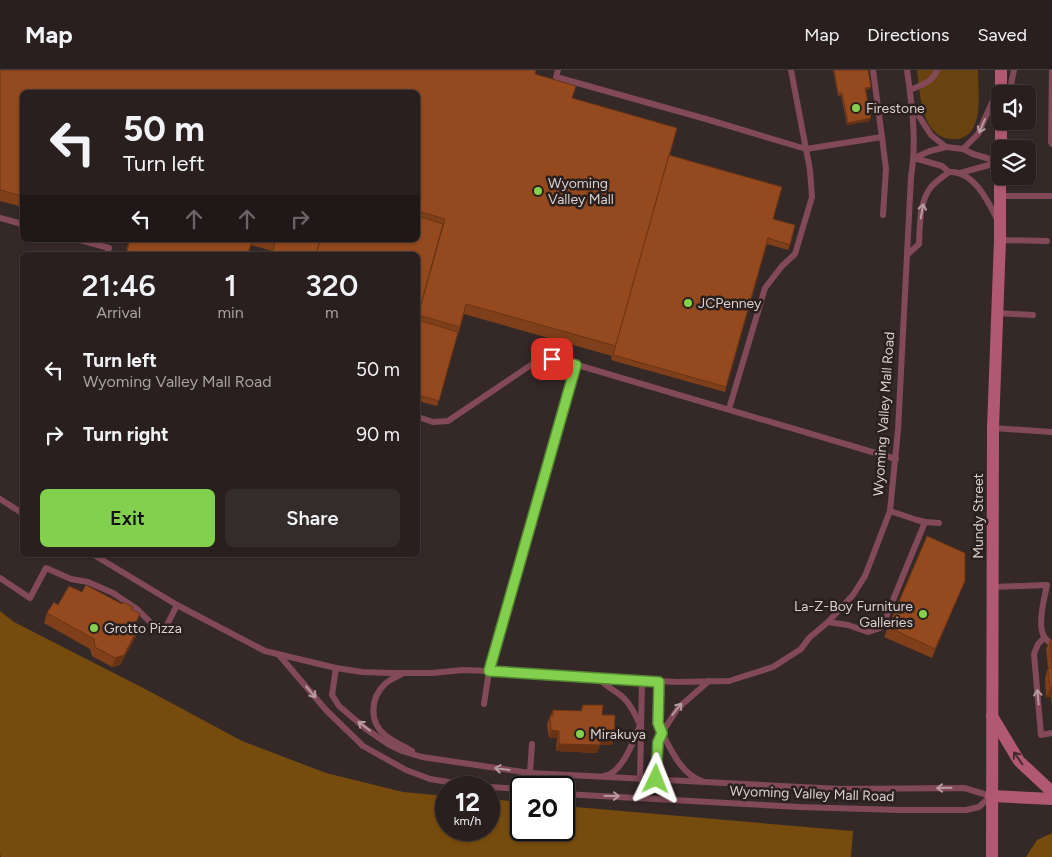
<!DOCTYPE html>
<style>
:root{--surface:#281f1e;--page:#342c2b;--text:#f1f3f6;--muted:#a5a2a4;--line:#443d3c;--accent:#83d04f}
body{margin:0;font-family:Figtree,sans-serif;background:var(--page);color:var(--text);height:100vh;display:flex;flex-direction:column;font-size:19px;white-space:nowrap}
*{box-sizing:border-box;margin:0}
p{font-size:16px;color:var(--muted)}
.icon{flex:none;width:28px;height:28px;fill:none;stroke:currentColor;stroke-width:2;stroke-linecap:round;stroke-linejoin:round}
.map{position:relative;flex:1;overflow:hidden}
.side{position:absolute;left:20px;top:182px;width:400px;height:305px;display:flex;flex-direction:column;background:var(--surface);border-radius:8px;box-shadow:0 1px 4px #0004,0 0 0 1px var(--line)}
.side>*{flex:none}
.banner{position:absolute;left:20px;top:20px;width:400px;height:152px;border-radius:8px;box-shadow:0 1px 4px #0004,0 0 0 1px var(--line);background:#281f1e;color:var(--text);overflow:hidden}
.fabs{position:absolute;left:991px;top:15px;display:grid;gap:10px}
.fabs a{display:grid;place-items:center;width:45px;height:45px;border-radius:8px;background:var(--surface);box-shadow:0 1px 4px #0004,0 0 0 1px var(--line);font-size:25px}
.speed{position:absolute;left:435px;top:706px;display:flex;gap:10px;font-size:25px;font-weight:700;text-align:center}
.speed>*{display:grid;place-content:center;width:65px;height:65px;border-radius:50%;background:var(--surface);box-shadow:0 1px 4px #0004,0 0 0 1px var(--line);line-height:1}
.speed small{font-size:12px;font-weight:400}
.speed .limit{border:2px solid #111;border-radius:8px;background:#fff;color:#111}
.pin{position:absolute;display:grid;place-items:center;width:42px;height:42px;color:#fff;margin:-21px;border-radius:10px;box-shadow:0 2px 8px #0006}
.me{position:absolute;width:55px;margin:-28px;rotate:2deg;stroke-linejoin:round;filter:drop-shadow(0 0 4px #0008)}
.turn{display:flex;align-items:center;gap:18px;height:105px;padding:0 20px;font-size:22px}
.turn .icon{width:65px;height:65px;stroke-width:2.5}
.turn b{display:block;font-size:35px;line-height:42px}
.lanes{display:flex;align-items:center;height:48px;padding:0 20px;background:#0003;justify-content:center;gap:25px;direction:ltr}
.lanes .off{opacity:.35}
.eta{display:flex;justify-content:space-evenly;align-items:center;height:85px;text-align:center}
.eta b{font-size:30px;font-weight:600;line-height:35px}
.action{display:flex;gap:10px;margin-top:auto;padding:10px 20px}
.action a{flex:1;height:58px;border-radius:8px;background:var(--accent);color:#111;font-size:20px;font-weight:600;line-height:58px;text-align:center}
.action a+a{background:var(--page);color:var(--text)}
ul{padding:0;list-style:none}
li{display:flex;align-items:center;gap:15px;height:65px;padding:0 20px}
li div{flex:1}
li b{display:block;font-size:19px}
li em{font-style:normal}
header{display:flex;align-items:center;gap:30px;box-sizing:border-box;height:70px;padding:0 25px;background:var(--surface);border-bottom:1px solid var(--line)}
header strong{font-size:24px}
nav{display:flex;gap:28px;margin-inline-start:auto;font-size:18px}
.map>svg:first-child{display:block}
.green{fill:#69430f}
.forest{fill:#764b0e}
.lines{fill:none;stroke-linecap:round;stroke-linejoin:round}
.lane{stroke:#824a59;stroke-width:6}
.secondary{stroke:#b15872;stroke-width:12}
.wall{fill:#7f3f1a}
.shaded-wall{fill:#683315}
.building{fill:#94491e;stroke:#683315}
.oneway{stroke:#b69aa0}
.oneway2{stroke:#462b2f}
.route-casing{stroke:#558733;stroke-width:12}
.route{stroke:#83d04f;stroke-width:9}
.poi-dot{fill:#83d04f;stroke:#2b201e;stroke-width:2}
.labels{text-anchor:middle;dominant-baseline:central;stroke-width:5;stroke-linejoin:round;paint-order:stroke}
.poi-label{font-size:14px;fill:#d8d0cf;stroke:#2b201e;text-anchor:start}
.street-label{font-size:14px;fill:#d8d0cf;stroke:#2b201e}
</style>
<header>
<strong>Map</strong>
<nav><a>Map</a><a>Directions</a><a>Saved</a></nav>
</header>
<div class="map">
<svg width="1052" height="787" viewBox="0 0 1052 787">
<rect width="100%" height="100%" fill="#352928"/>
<!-- green -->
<path class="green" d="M917 0H978C978 15 981 40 975 54 972 62 965 69 956 69 921 71 920 24 917 0Z"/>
<!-- forest -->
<g class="forest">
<polygon points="0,541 14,552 149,621 242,671 326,703 403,722 446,726 446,760 489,760 489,729 521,732 521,760 564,760 564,736 853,761 851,787 1,787 0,784"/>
<polygon points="1052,763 1052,787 1026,787 1037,770"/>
</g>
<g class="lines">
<!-- lane -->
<g class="lane">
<polyline points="558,0 556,7 706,49 806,79 882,67 873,0"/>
<polyline points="1052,0 1051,72 1052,74"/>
<path d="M910 20C921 15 933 12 937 0"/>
<polyline points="1009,24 1014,0"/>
<polyline points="913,37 931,65 946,77 963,79 978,64 998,19"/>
<polyline points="882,67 886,99 883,145"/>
<polyline points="963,79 973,84 1000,92"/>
<polyline points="914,88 942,96 949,102"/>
<polyline points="914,88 930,81 946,77"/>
<polyline points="960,103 1000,92"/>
<polyline points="1000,126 1052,126"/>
<polyline points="0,148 22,154"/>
<polyline points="80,170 109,178 107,185"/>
<polyline points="1000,170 1047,171"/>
<path d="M908 184 919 174C920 156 919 132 931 117 936 111 943 107 949 102 973 100 988 131 997 149"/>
<polyline points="997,243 1033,245"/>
<polyline points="729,339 765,218 782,196 795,184 812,127 810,100 791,0"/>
<polyline points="418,347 433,352 448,351 528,297 541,289 564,291 896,389"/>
<polyline points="993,358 1052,362"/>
<polyline points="0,429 22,443"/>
<polyline points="890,441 917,450 925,452"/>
<path d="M94 485 177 535 265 581 336 598 362 602 390 603H432L463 600 489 601 677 612 729 611 773 597 801 579 809 568 828 552 853 525 865 506 890 441 898 360 911 107C917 71 912 35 907 0"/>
<polyline points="0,508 30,528 46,498 71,509 88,512 113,523 137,539 155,557 164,561 177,535"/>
<path d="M992 517 1047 515C1044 530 1033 568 1052 573"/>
<polyline points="828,552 848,555 868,562 880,558 884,552 925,452 939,453"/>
<polyline points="1044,568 1038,574 1034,584 1041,665 1052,663"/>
<polyline points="279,585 326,640 363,676 406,700 430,709 473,716 521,719"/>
<polyline points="336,598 332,625 339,636 366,659 388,674 402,681 422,687 530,703 840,719 964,718 991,726"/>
<path d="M402 604C397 607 390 609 385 614 370 628 369 652 385 665 393 672 404 676 412 681"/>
<path d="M596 607C603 614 611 618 619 624 629 631 635 644 640 655 634 670 622 704 604 706"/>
<polyline points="484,634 489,601 576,295"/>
<polyline points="530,703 532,674"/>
<polyline points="640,709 642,611"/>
<polyline points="656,709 658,672 662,663 658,653 659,612"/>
<path d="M702 711C682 705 671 680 662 663L678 638 709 611"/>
<polyline points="564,724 800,737 899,740 966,740 979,737 991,726"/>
</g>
<!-- secondary -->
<g class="secondary">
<polyline points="1001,24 1001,0"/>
<polyline points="1001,79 1001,51"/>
<polyline points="992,646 1019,691 1052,722"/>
<polyline points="991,726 1052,729"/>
<polyline points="992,787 993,358 1000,170 1000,106"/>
</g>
</g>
<!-- wall -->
<g class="wall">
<polygon points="0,0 535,4 572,28 669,85 773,149 790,175 788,180 767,174 725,322 611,290 612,286 464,244 437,336 418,331 418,185 271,185 272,181 251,175 248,185 125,185 129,170 418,170 418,22 22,22 22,137 0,131"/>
<polygon points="833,0 868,0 871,17 870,19 866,20 870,51 847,55 841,25 838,26"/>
<polygon points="961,520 932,588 884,567 888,557"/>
<polygon points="82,522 139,556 136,566 120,595 112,597 92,586 90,579 44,553 47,543 58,535"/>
<polygon points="1052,569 1052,637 1051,627 1046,627 1045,608 1048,598 1046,579 1050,570"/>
<polygon points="583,635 602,645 614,668 612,675 600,675 597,683 556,681 557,668 549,668 547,654 553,640 580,641"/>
</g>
<!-- shaded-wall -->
<g class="shaded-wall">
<polygon points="871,17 870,19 865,20 865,18"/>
<polygon points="871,48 870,51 847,55 848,53"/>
<polygon points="965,511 961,520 932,588 935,579"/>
<polygon points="139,556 136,566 120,595 112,597 115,588"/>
<polygon points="1052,617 1052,624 1051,627 1046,627 1050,618"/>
<polygon points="551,660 559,661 557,668 549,668"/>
<polygon points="600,667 614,668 612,675 597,675"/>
<polygon points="559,674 600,675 597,683 556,681"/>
</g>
<!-- building -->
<g class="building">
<polygon points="0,0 536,0 535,4 576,16 572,28 677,58 616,276 466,234 460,257 418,245 445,149 418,141 418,22 22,22 22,126 0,120"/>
<polygon points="834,0 868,0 871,17 865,18 871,48 848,53 842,23 838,23"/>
<polygon points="669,85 782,117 773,149 795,155 790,175 768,168 726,317 613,285"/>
<polygon points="418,146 443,154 418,245 418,185 316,185 320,170 418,170"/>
<polygon points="130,170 252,170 248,184 245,183 245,185 126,185"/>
<polygon points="271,170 320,170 316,185 272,185 275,171"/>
<polygon points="418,250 458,262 439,331 418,325"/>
<polygon points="927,466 965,483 965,511 935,579 888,557"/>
<polygon points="86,515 122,534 123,532 133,537 131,539 140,544 135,554 139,556 124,585 115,588 95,577 94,569 47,543 54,532 58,535 69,516 82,522"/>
<polygon points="1052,569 1052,593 1050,570"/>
<polygon points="1048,598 1052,598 1052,617 1050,618"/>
<polygon points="583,635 603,635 602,645 615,645 614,668 600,667 600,675 559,674 559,661 551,660 550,646 553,646 553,640 582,641"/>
</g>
<!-- one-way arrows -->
<defs><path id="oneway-shaft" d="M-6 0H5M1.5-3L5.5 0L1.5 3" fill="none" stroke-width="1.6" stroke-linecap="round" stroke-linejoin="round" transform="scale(1.25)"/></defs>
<g class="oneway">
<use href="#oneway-shaft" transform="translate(982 56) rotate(113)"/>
<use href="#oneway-shaft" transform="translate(922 141) rotate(-80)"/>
<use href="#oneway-shaft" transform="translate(311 622) rotate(50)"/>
<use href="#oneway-shaft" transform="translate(1038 627) rotate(-95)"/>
<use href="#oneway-shaft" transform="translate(677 639) rotate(-51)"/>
<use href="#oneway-shaft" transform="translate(364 656) rotate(-142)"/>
<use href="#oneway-shaft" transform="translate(502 699) rotate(-172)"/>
<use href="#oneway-shaft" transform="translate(944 718) rotate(179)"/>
<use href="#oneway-shaft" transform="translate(612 726) rotate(2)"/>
</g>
<use class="oneway2" href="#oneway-shaft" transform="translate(1018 688) rotate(-125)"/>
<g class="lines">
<defs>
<polyline id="route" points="552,289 576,295 489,601 659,612 658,653 662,663 658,672 656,709"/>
</defs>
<!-- route casing -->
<use href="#route" class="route-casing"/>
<!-- route -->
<use href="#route" class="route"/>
</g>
<!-- markers -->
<g class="poi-dot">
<circle cx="856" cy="38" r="5"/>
<circle cx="538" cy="121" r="5"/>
<circle cx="688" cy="233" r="5"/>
<circle cx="923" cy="544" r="5"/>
<circle cx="94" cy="558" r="5"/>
<circle cx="580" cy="664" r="5"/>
</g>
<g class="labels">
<!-- poi labels -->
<g class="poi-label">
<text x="866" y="38">Firestone</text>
<text x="548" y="113">Wyoming<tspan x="548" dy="16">Valley Mall</tspan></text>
<text x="698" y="233">JCPenney</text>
<text x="913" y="536" text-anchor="end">La-Z-Boy Furniture<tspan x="913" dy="16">Galleries</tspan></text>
<text x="104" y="558">Grotto Pizza</text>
<text x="590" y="664">Mirakuya</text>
</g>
<!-- street labels -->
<g class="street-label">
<text transform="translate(884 344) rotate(-86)">Wyoming Valley Mall Road</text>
<text transform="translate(978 446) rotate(-90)">Mundy Street</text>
<text transform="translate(812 724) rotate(2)">Wyoming Valley Mall Road</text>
</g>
</g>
</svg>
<div class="fabs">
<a><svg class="icon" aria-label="sound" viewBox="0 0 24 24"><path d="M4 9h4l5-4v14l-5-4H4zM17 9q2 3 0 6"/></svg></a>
<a><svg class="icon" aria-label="layers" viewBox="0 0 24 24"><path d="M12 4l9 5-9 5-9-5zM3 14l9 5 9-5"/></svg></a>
</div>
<div class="speed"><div>12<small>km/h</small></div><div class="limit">20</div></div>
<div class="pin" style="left:552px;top:289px;background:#d93025"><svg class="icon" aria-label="arrive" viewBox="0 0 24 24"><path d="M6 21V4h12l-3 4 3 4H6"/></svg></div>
<svg class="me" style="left:656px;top:709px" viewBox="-20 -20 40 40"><path d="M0-17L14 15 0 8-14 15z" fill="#83d04f" stroke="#fff" stroke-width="4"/></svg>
<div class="banner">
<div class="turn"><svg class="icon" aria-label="left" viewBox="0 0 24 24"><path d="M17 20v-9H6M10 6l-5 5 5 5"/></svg><div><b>50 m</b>Turn left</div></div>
<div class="lanes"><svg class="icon" aria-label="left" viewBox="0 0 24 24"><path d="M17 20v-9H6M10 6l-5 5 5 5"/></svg><svg class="icon off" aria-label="ahead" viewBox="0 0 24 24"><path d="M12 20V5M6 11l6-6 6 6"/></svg><svg class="icon off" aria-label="ahead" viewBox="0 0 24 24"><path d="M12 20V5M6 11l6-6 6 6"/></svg><svg class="icon off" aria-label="right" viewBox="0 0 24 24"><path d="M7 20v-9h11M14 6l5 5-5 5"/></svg></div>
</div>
<section class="side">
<div class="eta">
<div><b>21:46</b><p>Arrival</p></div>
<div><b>1</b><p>min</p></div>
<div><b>320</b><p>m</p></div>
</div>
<ul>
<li><svg class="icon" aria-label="left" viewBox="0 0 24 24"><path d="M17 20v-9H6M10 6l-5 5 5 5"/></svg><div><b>Turn left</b><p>Wyoming Valley Mall Road</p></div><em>50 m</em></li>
<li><svg class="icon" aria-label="right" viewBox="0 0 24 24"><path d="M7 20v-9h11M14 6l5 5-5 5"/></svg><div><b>Turn right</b></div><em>90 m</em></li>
</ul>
<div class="action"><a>Exit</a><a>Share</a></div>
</section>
</div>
